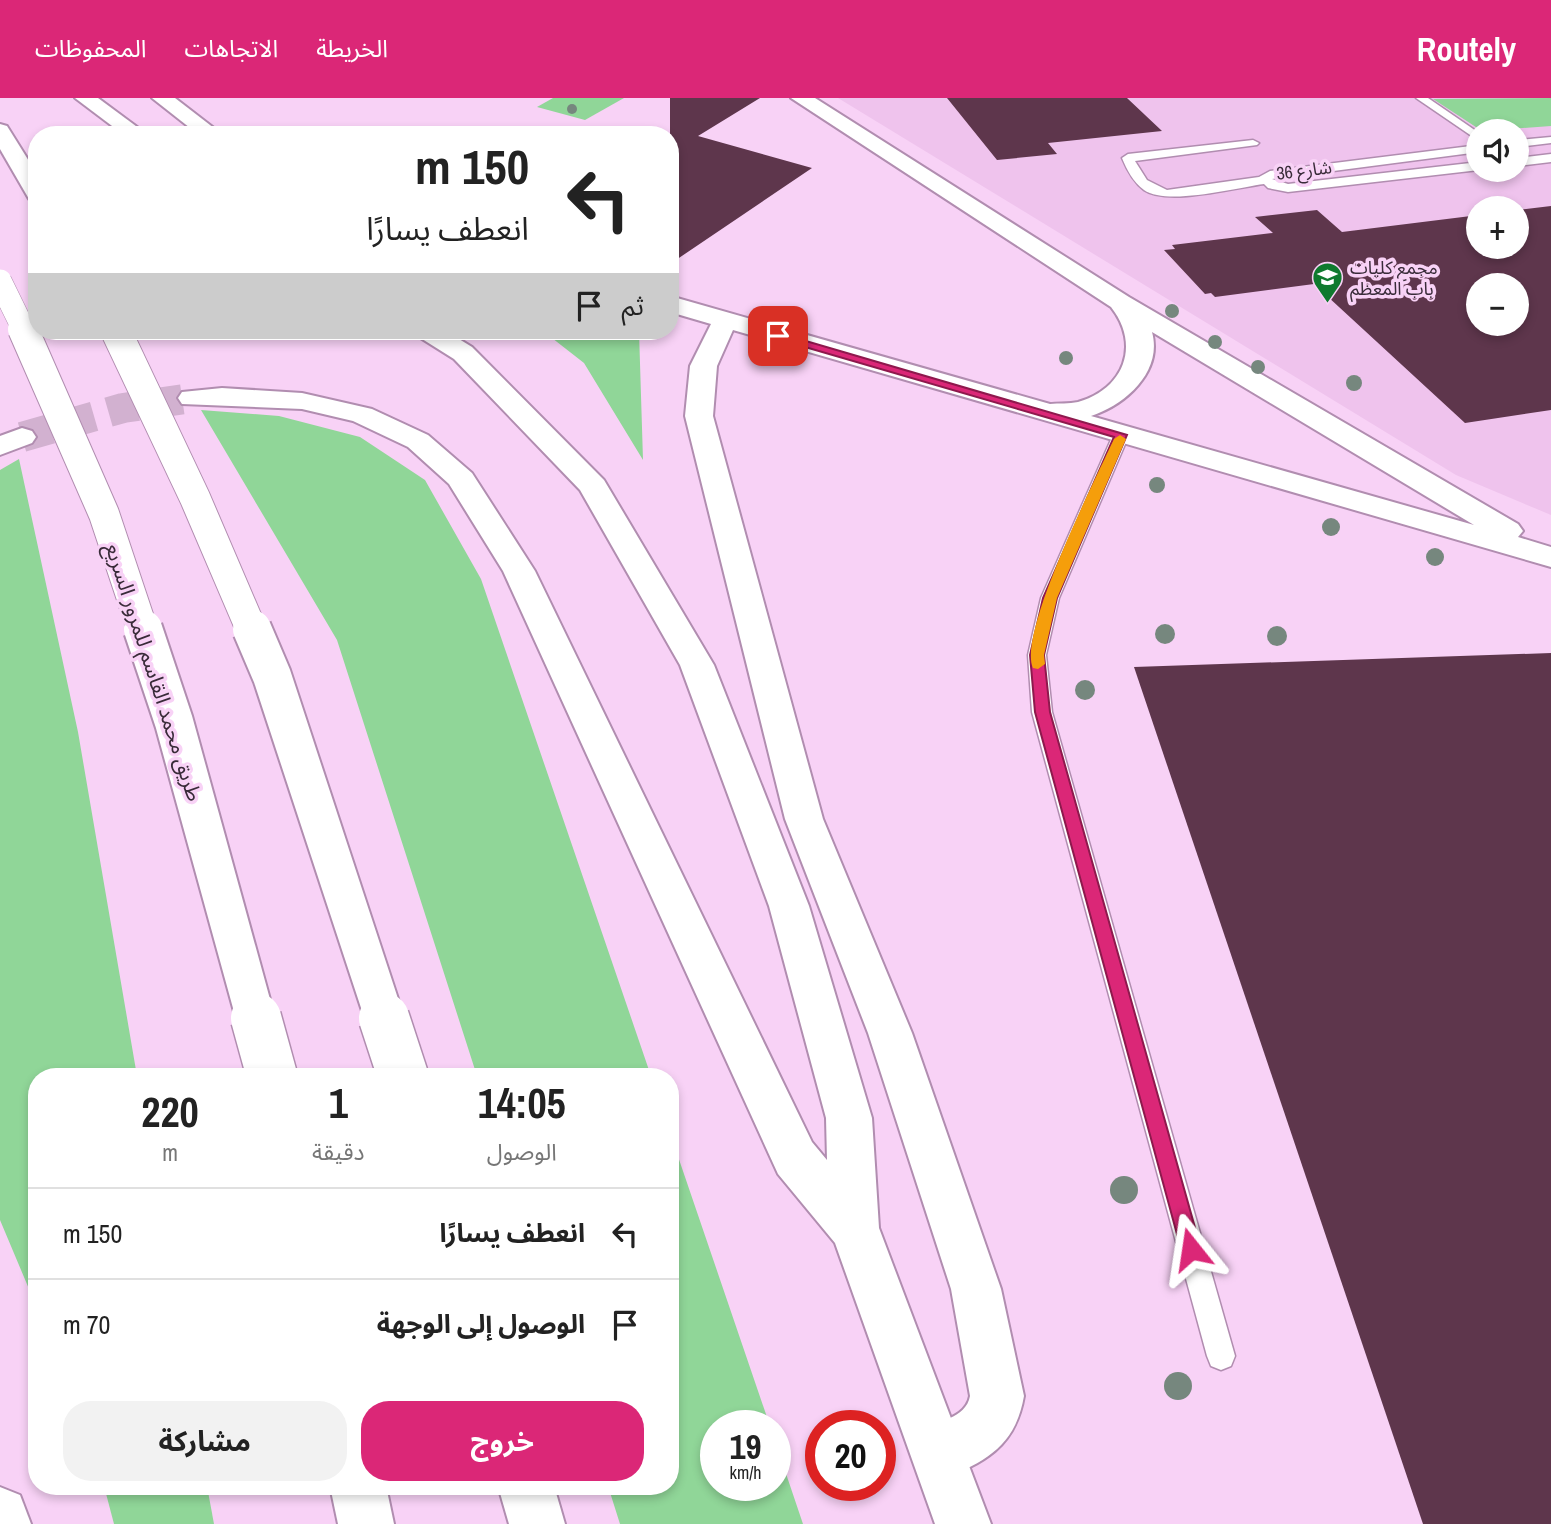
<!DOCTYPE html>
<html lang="ar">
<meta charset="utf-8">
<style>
:root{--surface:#fff;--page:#f2f2f2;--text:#222;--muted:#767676;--line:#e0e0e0;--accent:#db2777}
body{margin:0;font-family:"Archivo Narrow","Noto Sans Arabic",sans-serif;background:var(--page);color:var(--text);direction:rtl;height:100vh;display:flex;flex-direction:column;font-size:26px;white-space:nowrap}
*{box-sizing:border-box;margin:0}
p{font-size:23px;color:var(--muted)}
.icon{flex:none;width:38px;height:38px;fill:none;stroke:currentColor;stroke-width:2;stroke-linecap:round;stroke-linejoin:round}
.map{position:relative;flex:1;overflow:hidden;direction:ltr}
.side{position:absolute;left:28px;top:970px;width:651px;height:427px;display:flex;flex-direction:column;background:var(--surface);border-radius:28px;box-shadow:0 4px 10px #0003;direction:rtl}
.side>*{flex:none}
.banner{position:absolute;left:28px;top:28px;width:651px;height:214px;border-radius:28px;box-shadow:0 4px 10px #0003;direction:rtl;background:#fff;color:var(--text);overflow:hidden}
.fabs{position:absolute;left:1466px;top:21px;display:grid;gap:14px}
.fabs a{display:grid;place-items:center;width:63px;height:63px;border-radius:50%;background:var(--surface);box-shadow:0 4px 10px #0003;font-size:35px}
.speed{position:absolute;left:700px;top:1312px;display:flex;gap:14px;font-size:35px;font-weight:700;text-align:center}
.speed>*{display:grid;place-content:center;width:91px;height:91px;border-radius:50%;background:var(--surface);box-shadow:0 4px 10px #0003;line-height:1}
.speed small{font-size:18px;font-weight:400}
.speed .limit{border:10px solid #d22;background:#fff;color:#111}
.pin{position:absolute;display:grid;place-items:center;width:60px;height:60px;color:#fff;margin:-30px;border-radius:14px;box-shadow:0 4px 10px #0006}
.me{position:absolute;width:77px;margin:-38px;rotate:345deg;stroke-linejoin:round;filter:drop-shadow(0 0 5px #0008)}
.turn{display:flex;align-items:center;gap:24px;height:147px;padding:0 35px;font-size:32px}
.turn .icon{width:91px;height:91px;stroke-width:2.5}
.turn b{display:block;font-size:49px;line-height:60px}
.then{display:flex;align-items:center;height:66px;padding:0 35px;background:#0003;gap:14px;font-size:26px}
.eta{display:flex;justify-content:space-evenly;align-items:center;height:119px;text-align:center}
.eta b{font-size:42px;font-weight:700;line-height:49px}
.button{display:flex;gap:14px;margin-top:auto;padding:14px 35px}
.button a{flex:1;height:80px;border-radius:28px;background:var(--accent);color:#fff;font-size:28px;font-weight:700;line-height:80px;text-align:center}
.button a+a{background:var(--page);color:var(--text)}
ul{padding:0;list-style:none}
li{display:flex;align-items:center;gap:21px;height:91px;padding:0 35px;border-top:2px solid var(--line)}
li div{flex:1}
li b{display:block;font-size:26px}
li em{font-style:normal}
header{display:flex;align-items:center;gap:42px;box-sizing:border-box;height:98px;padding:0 35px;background:var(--accent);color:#fff}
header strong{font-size:33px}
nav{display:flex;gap:38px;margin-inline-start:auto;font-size:24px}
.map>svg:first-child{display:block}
.built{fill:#efc3ed;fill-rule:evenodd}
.green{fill:#90d698}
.building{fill:#5e364c;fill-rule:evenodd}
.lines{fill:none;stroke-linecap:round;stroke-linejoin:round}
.highway-tunnel{stroke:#d2b1d0;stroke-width:30;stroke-dasharray:30 15;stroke-linecap:butt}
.lane-casing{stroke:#b18db0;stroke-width:3}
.street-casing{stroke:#b18db0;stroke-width:4}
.highway-casing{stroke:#b18db0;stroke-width:4}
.lane{fill:#fff;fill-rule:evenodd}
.street{fill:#fff;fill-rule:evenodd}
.highway{fill:#fff;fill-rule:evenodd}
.highway-bridge-far3-casing{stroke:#b18db0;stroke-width:24;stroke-linecap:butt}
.highway-bridge-far2-casing{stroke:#b18db0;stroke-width:32;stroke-linecap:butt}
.highway-bridge-far1-casing{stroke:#b18db0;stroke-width:42;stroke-linecap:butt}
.highway-bridge-casing{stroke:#b18db0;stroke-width:53;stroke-linecap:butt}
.highway-bridge-far3{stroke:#fff;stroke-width:23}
.highway-bridge-far2{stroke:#fff;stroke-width:30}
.highway-bridge-far1{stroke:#fff;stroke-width:38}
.highway-bridge{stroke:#fff;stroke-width:50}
.tree{fill:#76877e}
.route{fill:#db2777;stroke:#8e194d;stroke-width:2}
.slow{fill:#f59e0b}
.labels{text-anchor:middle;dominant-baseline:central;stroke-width:7;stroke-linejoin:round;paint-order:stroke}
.far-street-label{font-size:18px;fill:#392b39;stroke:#f8d2f6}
.far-poi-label{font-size:18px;fill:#392b39;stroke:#f8d2f6;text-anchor:start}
.street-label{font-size:21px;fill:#392b39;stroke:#f8d2f6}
</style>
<header>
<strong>Routely</strong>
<nav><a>الخريطة</a><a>الاتجاهات</a><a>المحفوظات</a></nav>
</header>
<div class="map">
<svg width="1551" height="1426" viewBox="0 0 1551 1426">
<rect width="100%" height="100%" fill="#f8d2f6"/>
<!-- built -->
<path class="built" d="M838 0H1551V417L1456 377ZM1479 33H1517V72H1479ZM1479 110H1517V149H1479ZM1479 187H1517V226H1479Z"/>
<!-- green -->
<g class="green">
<polygon points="553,0 624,0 585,22 537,9"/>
<polygon points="1551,0 1551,28 1482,33 1433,1"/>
<polygon points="543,233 639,233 643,362 584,265"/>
<polygon points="201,312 279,318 360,339 425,382 481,481 651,978 477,978 337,542"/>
<polygon points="19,361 78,634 137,978 37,978 37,1210 0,1122 0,372"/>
<polygon points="670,1035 770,1328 716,1328 716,1388 775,1388 775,1343 803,1426 620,1426 608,1388 670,1388"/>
<polygon points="104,1388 207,1388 214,1426 114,1426"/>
</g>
<!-- building -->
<g class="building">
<polygon points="670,0 760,0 698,38 812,70 670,166"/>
<polygon points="947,0 1127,0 1162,33 1048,45 1057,56 997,62"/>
<path d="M1551 108V312L1465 325 1314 186 1215 199 1211 195 1205 196 1164 152 1175 151 1172 147 1273 135 1255 119 1317 112 1342 134 1479 117V149H1517V112ZM1479 187H1517V226H1479Z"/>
<polygon points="1551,555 1551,1426 1423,1426 1134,569"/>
</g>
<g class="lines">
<!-- highway-tunnel -->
<polyline class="highway-tunnel" points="22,339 123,310 192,300"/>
<defs>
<g id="lane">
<polygon points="1416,0 1428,0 1479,35 1479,43"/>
<polygon points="1551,39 1551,45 1517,49 1517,42"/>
<path d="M1253 42 1259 45 1257 47 1135 63 1147 82 1167 92 1259 79 1270 73 1479 47V54L1272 81 1288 86 1479 64V72L1288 94 1268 90 1264 86C1235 90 1167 108 1144 92 1133 84 1127 72 1122 60L1128 56Z"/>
<polygon points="1551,56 1551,64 1517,68 1517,60"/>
<polygon points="1121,332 1129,337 1059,500 1046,557 1052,614 1235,1258 1231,1268 1221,1272 1211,1268 1207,1258 1032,614 1028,557 1041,500 1113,337"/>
</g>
<g id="street">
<polygon points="152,0 175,0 223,37 199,37"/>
<path d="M791 0H815L1129 199 1518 426 1523 433 1518 439 1551 449V469L733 232 717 268 713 318 823 721 912 935 1001 1191 1024 1298C1015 1350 984 1364 939 1383L920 1374 911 1355C914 1349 916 1339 921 1335 936 1322 966 1321 970 1298L951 1191 868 935 785 721 685 318 690 268 711 226 670 214V198L1050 306C1059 305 1069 306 1078 304 1124 291 1141 247 1111 209ZM1152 234 1474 427 1091 318C1125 307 1163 274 1152 234Z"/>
</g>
<g id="highway">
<polygon points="75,0 98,0 148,37 124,37"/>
<polygon points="0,26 7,28 37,76 37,103 29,101 0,51"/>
<polygon points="415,233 446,233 472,249 604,382 714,567 809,808 872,1020 879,1130 991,1426 935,1426 835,1145 778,1076 503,473 449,386 408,349 353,323 302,311 182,306 178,300 182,294 222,290 302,295 372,311 428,337 472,375 535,473 812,1044 827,1062 826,1020 769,808 680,567 580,392 454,261 419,239"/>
<polygon points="22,330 32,333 36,339 32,345 0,357 0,338"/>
<polygon points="330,1388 386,1388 394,1426 338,1426"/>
<polygon points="498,1388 554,1388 565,1426 509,1426"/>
<polygon points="0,1389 20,1397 31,1426 0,1426"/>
</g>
</defs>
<!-- lane casing -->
<use href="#lane" class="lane-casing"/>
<!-- street casing -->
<use href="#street" class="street-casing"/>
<!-- highway casing -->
<use href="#highway" class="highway-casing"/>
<!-- lane -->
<use href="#lane" class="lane"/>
<!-- street -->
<use href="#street" class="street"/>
<!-- highway -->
<use href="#highway" class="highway"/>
<defs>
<polyline id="highway-bridge-far3" points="0,183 24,232"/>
<g id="highway-bridge-far2">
<polyline points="23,231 104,416 143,533"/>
<polyline points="116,233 195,400 252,533"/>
</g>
<g id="highway-bridge-far1">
<polyline points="143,531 174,624 256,922"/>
<polyline points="252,531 272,578 385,922"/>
</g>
<g id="highway-bridge">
<polyline points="256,920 272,978"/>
<polyline points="384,920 403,978"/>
</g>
</defs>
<!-- highway-bridge-far3 casing -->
<use href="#highway-bridge-far3" class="highway-bridge-far3-casing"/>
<!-- highway-bridge-far2 casing -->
<use href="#highway-bridge-far2" class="highway-bridge-far2-casing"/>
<!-- highway-bridge-far1 casing -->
<use href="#highway-bridge-far1" class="highway-bridge-far1-casing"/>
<!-- highway-bridge casing -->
<use href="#highway-bridge" class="highway-bridge-casing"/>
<!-- highway-bridge-far3 -->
<use href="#highway-bridge-far3" class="highway-bridge-far3"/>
<!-- highway-bridge-far2 -->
<use href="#highway-bridge-far2" class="highway-bridge-far2"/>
<!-- highway-bridge-far1 -->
<use href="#highway-bridge-far1" class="highway-bridge-far1"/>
<!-- highway-bridge -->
<use href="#highway-bridge" class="highway-bridge"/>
</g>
<!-- trees -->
<g class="tree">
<circle cx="572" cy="11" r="5"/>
<circle cx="1172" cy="213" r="7"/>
<circle cx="1215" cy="244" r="7"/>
<circle cx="1066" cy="260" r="7"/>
<circle cx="1258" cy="269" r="7"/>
<circle cx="1354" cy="285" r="8"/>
<circle cx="1157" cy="387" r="8"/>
<circle cx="1331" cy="429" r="9"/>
<circle cx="1435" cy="459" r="9"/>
<circle cx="1165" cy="536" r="10"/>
<circle cx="1277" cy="538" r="10"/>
<circle cx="1085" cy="592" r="10"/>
<circle cx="1124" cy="1092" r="14"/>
<circle cx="1178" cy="1288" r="14"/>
</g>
<!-- route -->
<polygon class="route" points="774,236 782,236 1127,337 1057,500 1044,557 1050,614 1201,1151 1198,1158 1191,1161 1184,1158 1181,1151 1035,614 1030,557 1043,500 1114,339 774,240"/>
<!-- slow -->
<path class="slow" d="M1120 337 1126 341 1057 500 1044 557 1045 566 1038 571 1033 570C1017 536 1096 380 1114 341Z"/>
<!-- icons -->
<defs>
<symbol id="university-pin" viewBox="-11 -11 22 30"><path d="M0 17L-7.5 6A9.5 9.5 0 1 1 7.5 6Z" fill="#0f7a2e" stroke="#f8d2f6"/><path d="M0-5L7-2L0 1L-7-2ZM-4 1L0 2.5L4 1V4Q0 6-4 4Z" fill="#fff"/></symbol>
</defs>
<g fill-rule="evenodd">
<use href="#university-pin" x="1310" y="162" width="35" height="47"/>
</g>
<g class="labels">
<!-- far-street labels -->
<g class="far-street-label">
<text transform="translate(1304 72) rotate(-7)">شارع 36</text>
</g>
<!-- far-poi labels -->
<g class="far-poi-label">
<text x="1350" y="169">مجمع كليات<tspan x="1350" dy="21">باب المعظم</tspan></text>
</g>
<!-- street labels -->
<g class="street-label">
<text transform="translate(154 574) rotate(72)">طريق محمد القاسم للمرور السريع</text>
</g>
</g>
</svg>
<div class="fabs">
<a><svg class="icon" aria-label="sound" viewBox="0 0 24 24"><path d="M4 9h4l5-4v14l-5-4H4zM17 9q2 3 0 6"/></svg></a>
<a>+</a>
<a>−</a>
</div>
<div class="speed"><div>19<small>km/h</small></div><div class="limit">20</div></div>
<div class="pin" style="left:778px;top:238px;background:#d93025"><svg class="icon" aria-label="arrive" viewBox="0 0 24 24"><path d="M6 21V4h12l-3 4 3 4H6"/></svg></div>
<svg class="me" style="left:1191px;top:1151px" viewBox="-20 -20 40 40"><path d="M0-17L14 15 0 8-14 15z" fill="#db2777" stroke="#fff" stroke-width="4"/></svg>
<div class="banner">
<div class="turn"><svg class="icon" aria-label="left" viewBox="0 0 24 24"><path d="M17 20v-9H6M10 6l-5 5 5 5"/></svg><div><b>150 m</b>انعطف يسارًا</div></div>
<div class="then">ثم<svg class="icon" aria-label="arrive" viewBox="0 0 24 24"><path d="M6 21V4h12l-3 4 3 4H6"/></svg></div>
</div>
<section class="side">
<div class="eta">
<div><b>14:05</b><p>الوصول</p></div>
<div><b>1</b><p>دقيقة</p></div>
<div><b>220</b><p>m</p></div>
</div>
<ul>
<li><svg class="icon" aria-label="left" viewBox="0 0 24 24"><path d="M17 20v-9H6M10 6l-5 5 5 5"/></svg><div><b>انعطف يسارًا</b></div><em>150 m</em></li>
<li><svg class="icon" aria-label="arrive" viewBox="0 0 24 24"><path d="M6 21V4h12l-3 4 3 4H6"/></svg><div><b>الوصول إلى الوجهة</b></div><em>70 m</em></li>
</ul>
<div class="button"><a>خروج</a><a>مشاركة</a></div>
</section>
</div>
